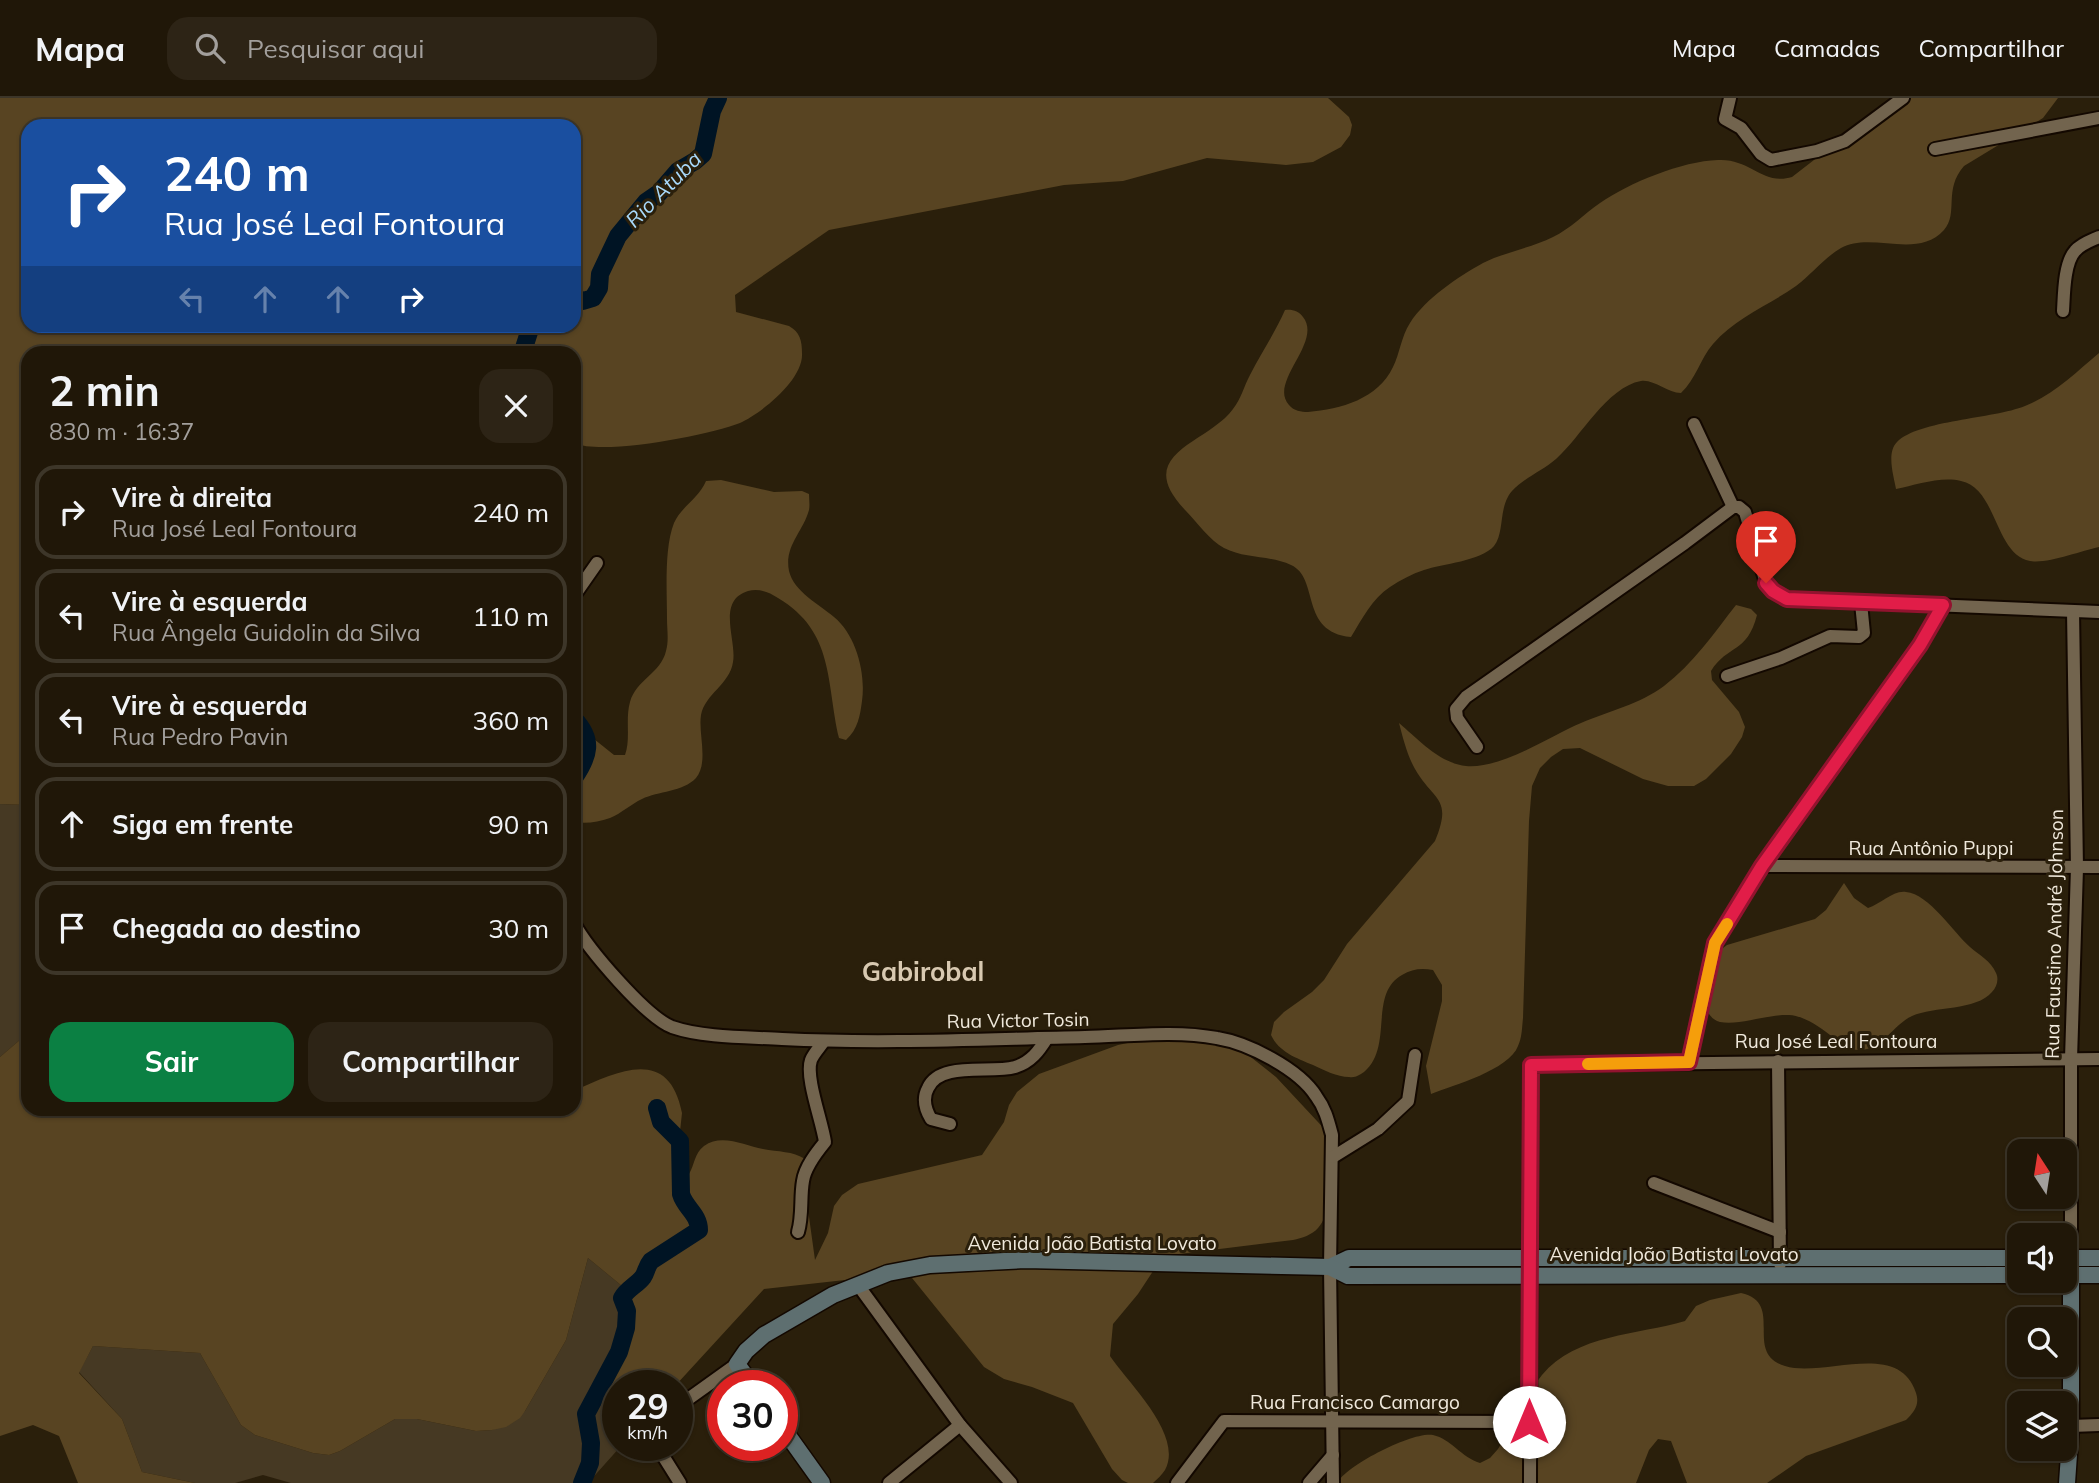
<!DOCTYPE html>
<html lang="pt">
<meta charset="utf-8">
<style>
:root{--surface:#201708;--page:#2d2416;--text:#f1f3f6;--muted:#a29f9c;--line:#3d3629;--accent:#0b8043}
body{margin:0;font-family:Mulish,sans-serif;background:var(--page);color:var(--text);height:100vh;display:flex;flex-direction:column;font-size:26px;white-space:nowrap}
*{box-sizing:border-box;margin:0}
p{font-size:23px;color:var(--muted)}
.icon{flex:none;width:38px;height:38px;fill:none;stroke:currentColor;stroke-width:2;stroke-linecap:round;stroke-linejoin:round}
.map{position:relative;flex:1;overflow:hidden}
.sheet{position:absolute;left:21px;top:248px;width:560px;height:770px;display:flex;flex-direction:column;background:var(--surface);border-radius:21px;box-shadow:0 2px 5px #0004,0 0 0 2px var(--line)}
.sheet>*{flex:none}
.top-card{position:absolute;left:21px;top:21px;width:560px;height:214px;border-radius:21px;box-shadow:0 2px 5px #0004,0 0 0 2px var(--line);background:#1a4fa0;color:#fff;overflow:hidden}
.needle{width:46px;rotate:348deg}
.fabs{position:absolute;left:2007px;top:1041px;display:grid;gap:14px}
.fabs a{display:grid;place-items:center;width:70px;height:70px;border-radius:14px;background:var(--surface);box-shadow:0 2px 5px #0004,0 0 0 2px var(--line);font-size:35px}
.speed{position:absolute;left:602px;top:1272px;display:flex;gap:14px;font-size:35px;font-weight:700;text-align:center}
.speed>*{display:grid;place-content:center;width:91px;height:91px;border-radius:50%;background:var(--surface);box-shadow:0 2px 5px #0004,0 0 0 2px var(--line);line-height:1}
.speed small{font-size:18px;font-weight:400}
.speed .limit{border:10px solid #d22;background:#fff;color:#111}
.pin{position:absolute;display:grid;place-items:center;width:60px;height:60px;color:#fff;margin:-72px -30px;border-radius:50% 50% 50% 0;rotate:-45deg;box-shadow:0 0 7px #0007}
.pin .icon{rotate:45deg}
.me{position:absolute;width:77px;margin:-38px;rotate:0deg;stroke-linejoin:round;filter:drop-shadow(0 0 5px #0008)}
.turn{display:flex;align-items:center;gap:24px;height:147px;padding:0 28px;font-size:32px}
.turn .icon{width:91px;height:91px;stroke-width:2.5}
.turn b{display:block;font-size:49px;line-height:60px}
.lanes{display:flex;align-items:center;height:66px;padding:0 28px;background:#0003;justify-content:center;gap:35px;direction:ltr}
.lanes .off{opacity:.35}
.round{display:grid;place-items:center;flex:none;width:74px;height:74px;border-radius:21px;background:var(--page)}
.overview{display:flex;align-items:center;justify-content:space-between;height:119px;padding:0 28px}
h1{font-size:42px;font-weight:700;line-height:52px}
.action{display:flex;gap:14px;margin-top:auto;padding:14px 28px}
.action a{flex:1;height:80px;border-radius:21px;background:var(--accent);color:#fff;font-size:28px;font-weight:700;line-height:80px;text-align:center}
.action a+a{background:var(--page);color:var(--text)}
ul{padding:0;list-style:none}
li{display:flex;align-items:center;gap:21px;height:94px;margin:0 14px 10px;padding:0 14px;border:4px solid var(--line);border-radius:21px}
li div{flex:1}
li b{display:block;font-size:26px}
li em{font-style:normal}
header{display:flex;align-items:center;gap:42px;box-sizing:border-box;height:98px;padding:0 35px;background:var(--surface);border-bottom:2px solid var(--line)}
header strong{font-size:33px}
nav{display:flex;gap:38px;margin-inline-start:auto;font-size:24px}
.search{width:490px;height:63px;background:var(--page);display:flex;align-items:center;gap:18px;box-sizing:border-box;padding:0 24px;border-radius:21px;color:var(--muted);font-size:26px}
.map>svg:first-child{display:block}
.green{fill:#463923}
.forest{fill:#584422;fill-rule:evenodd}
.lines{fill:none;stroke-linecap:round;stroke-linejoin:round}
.river{stroke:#001424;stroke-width:18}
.street-casing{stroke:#130800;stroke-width:16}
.secondary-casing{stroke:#130800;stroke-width:19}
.street{stroke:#72644e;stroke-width:12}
.secondary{stroke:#5e6f70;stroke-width:16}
.route-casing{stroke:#92132f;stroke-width:18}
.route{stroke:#e11d48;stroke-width:12}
.slow{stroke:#f59e0b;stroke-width:12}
.labels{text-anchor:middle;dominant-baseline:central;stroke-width:6;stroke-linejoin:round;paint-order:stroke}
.street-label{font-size:19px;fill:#f0e9dc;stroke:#2a1f0b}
.water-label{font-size:21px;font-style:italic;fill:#a8d9fb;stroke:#2a1f0b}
.district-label{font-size:26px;font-weight:bold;fill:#d8c9b1;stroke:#2a1f0b}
</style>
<header>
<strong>Mapa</strong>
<div class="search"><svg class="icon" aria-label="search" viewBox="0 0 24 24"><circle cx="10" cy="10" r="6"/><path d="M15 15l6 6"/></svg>Pesquisar aqui</div>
<nav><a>Mapa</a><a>Camadas</a><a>Compartilhar</a></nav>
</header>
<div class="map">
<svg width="2099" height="1385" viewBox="0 0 2099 1385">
<rect width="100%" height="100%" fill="#2a1f0b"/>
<!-- green -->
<g class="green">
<polygon points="0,706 28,707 28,935 0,959"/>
<polygon points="588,1160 622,1188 611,1287 618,1305 618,1348 621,1348 588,1385 291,1385 263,1377 235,1385 195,1385 142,1374 122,1321 79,1274 93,1248 200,1255 241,1327 255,1337 313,1355 329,1357 340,1353 395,1321 417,1321 476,1333 492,1332 525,1313 566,1242"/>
</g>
<!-- forest -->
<g class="forest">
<path d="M0 0H1328L1349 19 1352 27 1350 37 1341 49 1313 64 1286 67 1207 60 1123 83 1064 87 829 132 735 197 736 214 789 228C800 234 802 243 802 255 804 281 762 315 740 325 709 337 603 358 574 345V256H28V707L0 706ZM574 28V228H28V28Z"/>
<path d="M1894 0H2058L2043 20 1964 68C1943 92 1959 115 1944 132 1917 162 1871 133 1841 150 1824 160 1812 176 1796 188 1768 208 1736 219 1713 246 1700 261 1696 281 1681 295 1667 295 1654 281 1641 283 1607 289 1581 339 1556 361 1542 373 1524 380 1512 393 1498 409 1505 434 1494 448 1481 463 1442 466 1424 472 1412 476 1400 482 1390 489 1372 501 1362 521 1351 539 1299 534 1320 480 1291 467 1270 457 1245 461 1224 450 1210 443 1197 424 1186 413 1130 355 1208 346 1233 311 1241 301 1244 288 1250 277 1261 255 1275 235 1285 212 1292 211 1299 213 1303 219 1323 244 1268 284 1289 307 1294 313 1301 314 1308 314 1341 311 1378 301 1393 269 1400 255 1401 239 1410 225 1426 200 1458 179 1483 165 1505 154 1531 150 1553 139 1570 131 1584 116 1600 105 1629 85 1682 63 1718 62 1750 60 1763 88 1792 79Z"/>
<path d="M2099 255V449C2080 453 2048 466 2030 463 1995 457 1997 390 1961 383 1941 378 1916 387 1896 391 1894 379 1886 355 1897 344 1919 322 1993 321 2025 308 2055 296 2075 275 2099 255Z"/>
<path d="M721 382 774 394 802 393 809 396C809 401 810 407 809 412 803 434 784 448 789 473 794 494 819 506 834 519 856 537 866 575 862 603 860 618 858 631 846 642L839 640C826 585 835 534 778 500 769 494 759 490 748 493 716 503 737 542 733 564 730 586 705 596 701 617 698 636 709 664 696 680 683 694 658 693 642 701 631 706 622 715 610 720 598 724 587 726 574 724V650L581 642 594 641 614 657H625C631 640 625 622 630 604 636 582 661 575 666 553 669 543 667 531 667 521 667 494 664 450 674 425 681 409 699 400 706 383Z"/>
<path d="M1736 507 1751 511 1757 517C1747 556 1728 546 1711 573L1712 582 1739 614 1745 629 1742 639 1731 656 1706 681 1694 688H1668L1643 681 1580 650 1563 651 1551 659 1540 670 1532 688 1529 723 1523 920C1522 929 1522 940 1518 948 1509 972 1454 987 1431 996L1426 968 1442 903V887L1433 872C1421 870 1412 871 1402 877 1368 896 1394 949 1364 974 1359 977 1356 980 1349 979 1337 979 1324 972 1313 967 1296 960 1279 954 1271 937L1274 924 1284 914 1312 894 1324 882 1347 846 1435 743C1453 699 1434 704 1415 671 1407 657 1403 640 1399 625 1418 641 1439 665 1466 668 1502 671 1548 639 1581 625 1609 613 1640 606 1664 588 1693 566 1714 535 1736 507Z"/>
<path d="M1844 785 1854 800 1868 810C1881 806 1893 792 1906 794 1929 796 1954 835 1970 849 1979 857 1991 863 1996 875 1999 881 1997 889 1992 894 1976 913 1934 908 1912 918 1893 927 1882 952 1859 952 1840 952 1818 919 1789 917 1767 916 1739 928 1720 924 1712 922 1709 916 1705 910L1715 856 1727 847 1815 821 1826 812Z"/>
<path d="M28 935V1012H490C518 1016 545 1012 574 1012V993C618 973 669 948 682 1015L673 1098C679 1092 685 1084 689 1076 695 1066 694 1056 704 1048 722 1035 745 1048 763 1051 778 1054 793 1053 805 1061V1090L815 1162 828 1135 834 1108 842 1097 858 1086 982 1057 1004 1024 1009 1007 1017 994 1039 976 1118 947 1156 939H1192L1238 949 1276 979 1331 1038C1330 1063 1335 1112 1318 1130 1312 1137 1302 1140 1293 1142L1163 1158 1138 1196 1113 1226 1110 1258C1128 1285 1184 1337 1165 1372 1162 1377 1157 1381 1153 1385H1128L1122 1382 1112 1371 1073 1305 1032 1289 1004 1281 984 1269 908 1175 764 1191 675 1288H618V1305L611 1287 622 1188 588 1160 566 1242 525 1313 520 1320 506 1329 492 1332 476 1333 417 1321H395L340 1353 329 1357 313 1355 255 1337 241 1327 200 1255 93 1248 79 1275 122 1321 142 1374 195 1385H78L59 1338 33 1327 0 1338V959Z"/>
<path d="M1741 1195C1786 1205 1742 1255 1785 1268 1824 1280 1899 1241 1916 1295 1920 1307 1914 1314 1906 1322L1806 1358 1767 1385H1687L1671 1343 1658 1341 1649 1352 1636 1385H1337C1347 1367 1413 1333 1433 1337 1451 1341 1461 1359 1480 1365L1490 1360 1498 1351C1513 1327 1524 1299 1542 1277 1576 1236 1638 1237 1685 1223L1696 1208 1710 1202Z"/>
</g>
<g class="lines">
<!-- river -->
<g class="river">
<polyline points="574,199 583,203 593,200 599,190 600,176 618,138 646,104 659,95 678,73 695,63 703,56 712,13 718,0"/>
<polyline points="522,256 531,228"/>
<path d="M574 621C594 642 589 658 574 680"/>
<path d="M582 1385 590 1365 591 1345 586 1316 619 1254 626 1230 627 1213 622 1200C627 1191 637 1187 643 1179 647 1173 646 1169 651 1163L699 1132C699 1116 685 1110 681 1096L680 1043 661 1024 657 1010"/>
</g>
<defs>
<g id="street">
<polyline points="1730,0 1725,21 1741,30 1761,56 1771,62 1817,53 1845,43 1903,0"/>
<polyline points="1935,51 2099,20"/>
<path d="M2063 213C2064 197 2064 165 2075 153 2081 146 2090 143 2099 139"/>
<polyline points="1694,326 1733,409"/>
<polyline points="574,498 597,465"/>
<polyline points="1727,578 1781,560 1830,538 1859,539 1864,535 1861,505"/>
<polyline points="1477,649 1457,620 1456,611 1466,599 1685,445 1733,409 1739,409 1745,414 1766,485 1773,493 1787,501 2099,514"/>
<polyline points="1762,768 2099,769"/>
<path d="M574 825C587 850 646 919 672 929 704 940 748 939 782 941 883 946 984 941 1085 939 1128 938 1175 932 1217 940 1248 945 1299 971 1316 998 1325 1010 1328 1022 1332 1037L1330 1169 1333 1385"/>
<polyline points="1778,963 1780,1166"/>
<polyline points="1689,964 1715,845 1762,768 1920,547 1943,507"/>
<path d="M950 1026 931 1021C925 1011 922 1001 928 990 940 963 990 976 1015 969 1031 964 1039 953 1047 940"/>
<polyline points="1333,1059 1378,1031 1408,1003 1415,957"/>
<polyline points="1654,1085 1780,1134"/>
<path d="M798 1134C803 1117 800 1100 803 1083 805 1069 816 1055 825 1044 822 1023 805 979 811 962 814 955 820 949 824 943"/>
<polyline points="2071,1160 2071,961 2077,770 2073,513"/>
<polyline points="858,1187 960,1327 1011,1385"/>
<polyline points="677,1309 737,1266"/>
<polyline points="2071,1328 2099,1327"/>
<polyline points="659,1348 660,1353 680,1385"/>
<polyline points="889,1385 960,1327"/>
<polyline points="1177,1385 1224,1323 1529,1324"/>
<polyline points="1309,1385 1333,1357"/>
<polyline points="1530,1385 1531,967 2099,961"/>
</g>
<g id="secondary">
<polyline points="2065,1160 2099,1160"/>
<polyline points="1330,1169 1349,1160 2020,1160"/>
<polyline points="2065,1177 2099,1177"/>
<polyline points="753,1288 737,1266 746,1253 764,1237 833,1197 888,1175 930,1167 1025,1162 1330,1169 1348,1178 2020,1177"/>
<polyline points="782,1329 822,1385"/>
<polyline points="2067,1385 2071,1328 2071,1160"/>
</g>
</defs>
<!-- street casing -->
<use href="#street" class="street-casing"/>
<!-- secondary casing -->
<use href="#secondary" class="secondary-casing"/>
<!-- street -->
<use href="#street" class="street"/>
<!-- secondary -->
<use href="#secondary" class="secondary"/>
</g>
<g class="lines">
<defs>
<polyline id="route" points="1529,1324 1531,967 1689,964 1715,845 1762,768 1920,547 1943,507 1787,501 1773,493 1766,485"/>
</defs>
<!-- route casing -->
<use href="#route" class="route-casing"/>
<!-- route -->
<use href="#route" class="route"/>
<!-- slow -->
<polyline class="slow" points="1588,966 1689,964 1715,845 1727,826"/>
</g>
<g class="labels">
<!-- street labels -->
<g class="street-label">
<text x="1931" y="750">Rua Antônio Puppi</text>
<text transform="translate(2054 836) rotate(-89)">Rua Faustino André Johnson</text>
<text transform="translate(1018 922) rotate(-1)">Rua Victor Tosin</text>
<text x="1836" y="943">Rua José Leal Fontoura</text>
<text x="1092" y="1145">Avenida João Batista Lovato</text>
<text x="1674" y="1156">Avenida João Batista Lovato</text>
<text x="1355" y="1304">Rua Francisco Camargo</text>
</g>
<!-- water labels -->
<g class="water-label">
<text transform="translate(663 91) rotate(-45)">Rio Atuba</text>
</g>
<!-- district labels -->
<g class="district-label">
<text x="923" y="873">Gabirobal</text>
</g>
</g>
</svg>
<div class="fabs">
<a><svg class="needle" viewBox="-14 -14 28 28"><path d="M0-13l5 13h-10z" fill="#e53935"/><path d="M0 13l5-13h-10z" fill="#a29f9c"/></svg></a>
<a><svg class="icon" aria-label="sound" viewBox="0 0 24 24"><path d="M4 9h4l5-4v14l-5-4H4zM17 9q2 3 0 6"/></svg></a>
<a><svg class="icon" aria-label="search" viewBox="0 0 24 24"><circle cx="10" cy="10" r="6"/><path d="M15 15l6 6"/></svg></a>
<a><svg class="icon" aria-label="layers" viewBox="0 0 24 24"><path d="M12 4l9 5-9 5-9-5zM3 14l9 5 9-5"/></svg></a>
</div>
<div class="speed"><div>29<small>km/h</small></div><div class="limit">30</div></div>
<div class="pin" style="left:1766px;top:485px;background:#d93025"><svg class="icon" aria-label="arrive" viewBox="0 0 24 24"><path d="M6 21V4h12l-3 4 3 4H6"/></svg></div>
<svg class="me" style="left:1529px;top:1324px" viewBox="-20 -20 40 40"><circle r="19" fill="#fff"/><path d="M0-13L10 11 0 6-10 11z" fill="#e11d48"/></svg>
<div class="top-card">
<div class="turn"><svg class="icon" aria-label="right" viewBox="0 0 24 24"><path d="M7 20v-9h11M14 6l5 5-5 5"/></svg><div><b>240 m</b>Rua José Leal Fontoura</div></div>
<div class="lanes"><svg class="icon off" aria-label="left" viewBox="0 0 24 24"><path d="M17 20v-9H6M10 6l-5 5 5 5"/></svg><svg class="icon off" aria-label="ahead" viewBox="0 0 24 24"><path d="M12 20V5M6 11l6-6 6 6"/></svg><svg class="icon off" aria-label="ahead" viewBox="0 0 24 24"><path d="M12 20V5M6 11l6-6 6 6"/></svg><svg class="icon" aria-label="right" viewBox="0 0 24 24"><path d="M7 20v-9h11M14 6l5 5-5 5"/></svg></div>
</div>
<section class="sheet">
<div class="overview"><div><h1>2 min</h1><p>830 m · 16:37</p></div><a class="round"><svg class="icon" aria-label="close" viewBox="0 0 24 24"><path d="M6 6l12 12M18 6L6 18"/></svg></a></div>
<ul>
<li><svg class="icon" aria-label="right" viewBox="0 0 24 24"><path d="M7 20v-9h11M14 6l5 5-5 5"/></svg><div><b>Vire à direita</b><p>Rua José Leal Fontoura</p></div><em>240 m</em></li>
<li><svg class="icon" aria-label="left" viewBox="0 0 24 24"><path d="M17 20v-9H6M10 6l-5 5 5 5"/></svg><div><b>Vire à esquerda</b><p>Rua Ângela Guidolin da Silva</p></div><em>110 m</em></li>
<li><svg class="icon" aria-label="left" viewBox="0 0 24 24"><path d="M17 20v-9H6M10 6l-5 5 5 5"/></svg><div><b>Vire à esquerda</b><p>Rua Pedro Pavin</p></div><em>360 m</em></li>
<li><svg class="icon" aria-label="ahead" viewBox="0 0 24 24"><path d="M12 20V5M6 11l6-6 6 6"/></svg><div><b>Siga em frente</b></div><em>90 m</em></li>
<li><svg class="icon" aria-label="arrive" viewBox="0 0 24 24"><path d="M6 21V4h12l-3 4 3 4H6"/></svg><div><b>Chegada ao destino</b></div><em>30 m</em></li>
</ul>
<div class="action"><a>Sair</a><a>Compartilhar</a></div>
</section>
</div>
